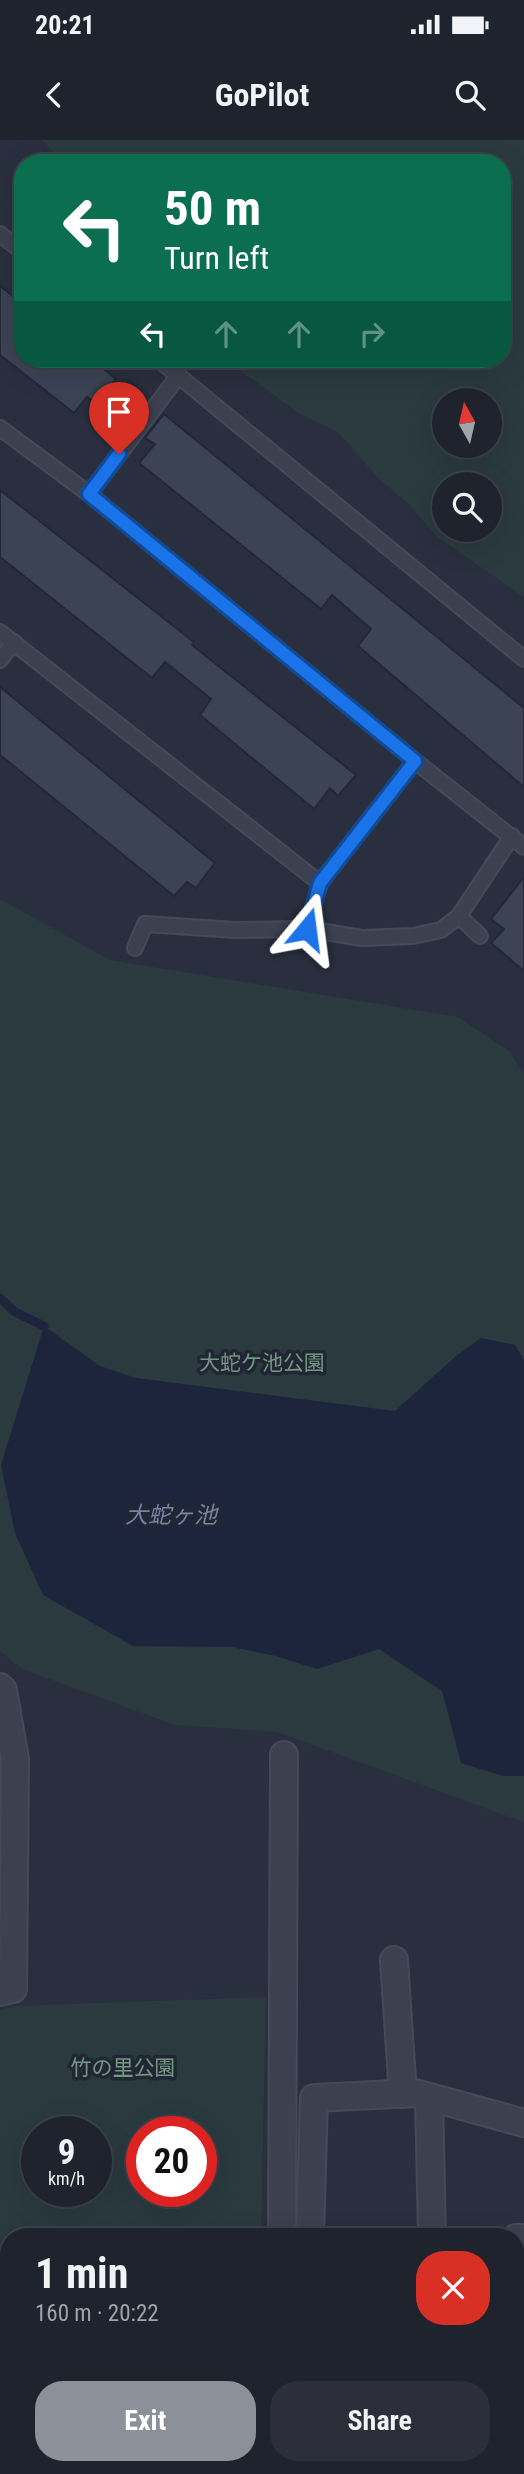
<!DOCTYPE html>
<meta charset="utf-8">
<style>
:root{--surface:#1f232e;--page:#2c2f3a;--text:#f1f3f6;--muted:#a1a4aa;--line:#3c404a;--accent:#8c9099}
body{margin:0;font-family:"Roboto Condensed","Noto Sans JP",sans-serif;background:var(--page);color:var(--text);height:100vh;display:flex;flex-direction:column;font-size:26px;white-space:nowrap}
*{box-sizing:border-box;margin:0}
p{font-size:23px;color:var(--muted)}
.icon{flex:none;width:38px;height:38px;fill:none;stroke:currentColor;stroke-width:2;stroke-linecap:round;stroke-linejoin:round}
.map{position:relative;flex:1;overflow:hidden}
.sheet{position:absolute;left:0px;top:2088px;width:525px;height:247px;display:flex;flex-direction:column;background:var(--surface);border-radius:28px 28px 0 0;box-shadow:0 7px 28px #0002,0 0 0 2px var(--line)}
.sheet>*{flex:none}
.guide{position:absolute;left:14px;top:14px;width:497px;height:214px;border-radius:28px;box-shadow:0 7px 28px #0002,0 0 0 2px var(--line);background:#0b6e4f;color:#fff;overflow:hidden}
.needle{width:46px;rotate:352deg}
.fabs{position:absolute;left:432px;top:248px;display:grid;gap:14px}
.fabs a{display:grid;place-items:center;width:70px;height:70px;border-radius:50%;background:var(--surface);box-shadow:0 7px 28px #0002,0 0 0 2px var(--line);font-size:35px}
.speed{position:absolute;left:21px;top:1976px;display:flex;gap:14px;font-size:35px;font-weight:700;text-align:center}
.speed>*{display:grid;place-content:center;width:91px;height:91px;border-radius:50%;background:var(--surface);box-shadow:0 7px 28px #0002,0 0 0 2px var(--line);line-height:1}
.speed small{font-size:18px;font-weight:400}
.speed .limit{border:10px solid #d22;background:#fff;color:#111}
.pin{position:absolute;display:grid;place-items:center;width:60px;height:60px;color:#fff;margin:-72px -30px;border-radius:50% 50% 50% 0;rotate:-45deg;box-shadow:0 0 7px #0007}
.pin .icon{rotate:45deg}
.me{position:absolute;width:77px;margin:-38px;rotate:16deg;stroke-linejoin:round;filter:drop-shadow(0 0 5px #0008)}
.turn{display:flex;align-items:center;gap:24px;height:147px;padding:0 35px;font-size:32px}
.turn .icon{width:91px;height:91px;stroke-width:2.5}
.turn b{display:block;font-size:49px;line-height:60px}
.lanes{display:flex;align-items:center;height:66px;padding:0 35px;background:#0003;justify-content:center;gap:35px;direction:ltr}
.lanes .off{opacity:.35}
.round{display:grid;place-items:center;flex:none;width:74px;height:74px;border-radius:28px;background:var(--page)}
.overview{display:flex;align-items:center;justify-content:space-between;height:119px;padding:0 35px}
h1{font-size:42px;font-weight:700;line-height:52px}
.action{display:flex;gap:14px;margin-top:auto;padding:14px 35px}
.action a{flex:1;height:80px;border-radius:28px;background:var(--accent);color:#fff;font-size:28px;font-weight:700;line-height:80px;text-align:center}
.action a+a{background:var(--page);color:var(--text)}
.status{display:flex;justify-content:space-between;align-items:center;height:49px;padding:0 35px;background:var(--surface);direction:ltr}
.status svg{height:19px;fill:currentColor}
header{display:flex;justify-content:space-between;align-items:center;height:91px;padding:0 35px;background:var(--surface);font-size:32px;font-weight:700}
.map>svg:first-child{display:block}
.green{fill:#2a3a3f;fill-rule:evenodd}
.water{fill:#1c253c}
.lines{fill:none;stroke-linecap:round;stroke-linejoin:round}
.stream{stroke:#1c253c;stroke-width:9}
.building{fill:#3b4354;stroke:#232836;stroke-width:2}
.service-casing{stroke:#464a58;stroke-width:18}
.minor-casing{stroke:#464a58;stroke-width:30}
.tertiary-casing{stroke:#464a58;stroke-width:37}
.primary-casing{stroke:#464a58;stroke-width:42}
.service{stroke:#3c414f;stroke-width:14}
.minor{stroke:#3c414f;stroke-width:26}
.tertiary{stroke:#3c414f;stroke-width:33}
.primary{stroke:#5b606e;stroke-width:38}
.route-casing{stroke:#114b97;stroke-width:18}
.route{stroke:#1a73e8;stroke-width:12}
.labels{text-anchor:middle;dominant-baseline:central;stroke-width:7;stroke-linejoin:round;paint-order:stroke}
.park-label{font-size:21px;fill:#739780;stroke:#212634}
.water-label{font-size:23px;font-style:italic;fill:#7683a4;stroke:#212634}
</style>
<div class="status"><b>20:21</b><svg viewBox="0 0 49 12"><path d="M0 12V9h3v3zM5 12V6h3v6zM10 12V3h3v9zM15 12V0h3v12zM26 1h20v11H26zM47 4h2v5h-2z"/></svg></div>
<header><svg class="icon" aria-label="back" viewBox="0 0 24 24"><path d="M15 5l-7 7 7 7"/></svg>GoPilot<svg class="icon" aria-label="search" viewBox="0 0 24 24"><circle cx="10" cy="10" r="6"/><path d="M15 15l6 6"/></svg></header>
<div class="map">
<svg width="524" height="2334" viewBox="0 0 524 2334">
<rect width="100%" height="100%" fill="#292f3e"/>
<!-- green -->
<g class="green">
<path d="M42 0H524V457L436 396 409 364 379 339 338 292 298 273 241 231 231 219H502V23H63ZM444 261H490V306H444ZM444 345H490V390H444Z"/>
<polygon points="2,760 110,820 458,877 509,911 524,935 524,1682 277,1592 175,1585 22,1529 0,1511 0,762"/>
<path d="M266 1857 261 2096H9V2184H0V1870L16 1866ZM37 1992H96V2051H37ZM142 1992H201V2051H142Z"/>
</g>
<!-- water -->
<polygon class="water" points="44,1186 100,1226 136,1238 395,1271 456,1216 481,1198 515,1205 524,1220 524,1636 503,1636 461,1623 442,1551 379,1509 317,1529 276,1516 232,1507 133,1506 43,1455 15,1393 1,1325"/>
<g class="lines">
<!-- stream -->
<polyline class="stream" points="0,1158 15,1172 44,1186"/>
</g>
<!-- building -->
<g class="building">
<polygon points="0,146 23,164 23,219 92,219 116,239 95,263 87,257 74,273 0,215"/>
<polygon points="164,274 524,568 524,647 358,506 371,489 332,455 321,469 139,323 155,304 145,298"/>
<polygon points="0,350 194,502 192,505 356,635 338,656 330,648 314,669 200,575 211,559 165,522 152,538 0,417"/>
<polygon points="0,547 215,723 196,748 187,742 174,756 0,615"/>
<polygon points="524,737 524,831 491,803 504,789 491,779"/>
</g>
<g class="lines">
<defs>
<g id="service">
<polyline points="0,94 23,112"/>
<polyline points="158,219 524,519"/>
<polyline points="0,288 89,354 415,621 524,707"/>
<polyline points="89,354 179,235"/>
<polyline points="0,492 320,743 415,621"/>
<polyline points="0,520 14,502"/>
<polyline points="307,789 320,743"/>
<polyline points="480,796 459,776 512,696"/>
<polyline points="135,808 145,784 235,790 307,789 362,798 413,796 441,790 459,776"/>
</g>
<g id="minor">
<polyline points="0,1547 3,1550 15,1619 13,1849 0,1852"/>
<polyline points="394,1820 403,1954"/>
<polyline points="429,1957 432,2096"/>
<polyline points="282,2096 284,1615"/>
<polyline points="310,2096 314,1958 415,1953 524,1983"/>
<polyline points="516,2098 524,2098"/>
</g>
<g id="tertiary">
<polyline points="516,2246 524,2246"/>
<polyline points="516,2285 524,2285"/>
</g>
<g id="primary">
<polyline points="0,2252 9,2252"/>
<polyline points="0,2291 9,2291"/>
<polyline points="502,2326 503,2334"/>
</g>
</defs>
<!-- service casing -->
<use href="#service" class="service-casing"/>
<!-- minor casing -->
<use href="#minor" class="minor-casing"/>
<!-- tertiary casing -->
<use href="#tertiary" class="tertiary-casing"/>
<!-- primary casing -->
<use href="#primary" class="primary-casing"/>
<!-- service -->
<use href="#service" class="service"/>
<!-- minor -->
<use href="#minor" class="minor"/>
<!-- tertiary -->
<use href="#tertiary" class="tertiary"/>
<!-- primary -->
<use href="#primary" class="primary"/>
</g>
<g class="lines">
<defs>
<polyline id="route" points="119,314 89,354 415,621 320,743 307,789"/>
</defs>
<!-- route casing -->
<use href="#route" class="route-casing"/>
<!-- route -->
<use href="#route" class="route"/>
</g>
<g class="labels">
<!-- park labels -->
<g class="park-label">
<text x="262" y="1223">大蛇ケ池公園</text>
<text x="123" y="1928">竹の里公園</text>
</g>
<!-- water labels -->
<g class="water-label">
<text x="171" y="1375">大蛇ヶ池</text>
</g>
</g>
</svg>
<div class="fabs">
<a><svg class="needle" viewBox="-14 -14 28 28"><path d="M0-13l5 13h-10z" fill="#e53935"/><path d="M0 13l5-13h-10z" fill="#a1a4aa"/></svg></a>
<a><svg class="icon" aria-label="search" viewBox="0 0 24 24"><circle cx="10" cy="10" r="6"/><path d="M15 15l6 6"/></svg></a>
</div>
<div class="speed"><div>9<small>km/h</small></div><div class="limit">20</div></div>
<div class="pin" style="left:119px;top:314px;background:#d93025"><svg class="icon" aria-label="arrive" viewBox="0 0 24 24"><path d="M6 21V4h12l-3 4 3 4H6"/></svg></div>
<svg class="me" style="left:307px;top:789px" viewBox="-20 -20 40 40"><path d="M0-17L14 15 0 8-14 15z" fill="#1a73e8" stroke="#fff" stroke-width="4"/></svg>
<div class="guide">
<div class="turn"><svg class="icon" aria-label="left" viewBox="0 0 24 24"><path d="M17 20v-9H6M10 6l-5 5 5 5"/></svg><div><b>50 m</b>Turn left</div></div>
<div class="lanes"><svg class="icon" aria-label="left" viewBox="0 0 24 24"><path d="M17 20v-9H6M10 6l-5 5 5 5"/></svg><svg class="icon off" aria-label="ahead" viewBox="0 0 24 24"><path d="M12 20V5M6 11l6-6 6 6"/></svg><svg class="icon off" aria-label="ahead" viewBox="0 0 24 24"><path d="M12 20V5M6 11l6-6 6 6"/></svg><svg class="icon off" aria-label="right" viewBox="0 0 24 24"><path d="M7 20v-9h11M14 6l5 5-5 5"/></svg></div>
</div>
<section class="sheet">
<div class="overview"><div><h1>1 min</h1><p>160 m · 20:22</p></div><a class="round" style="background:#d93025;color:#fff"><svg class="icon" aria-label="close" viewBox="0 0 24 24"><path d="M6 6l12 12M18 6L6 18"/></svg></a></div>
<div class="action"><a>Exit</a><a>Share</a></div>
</section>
</div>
